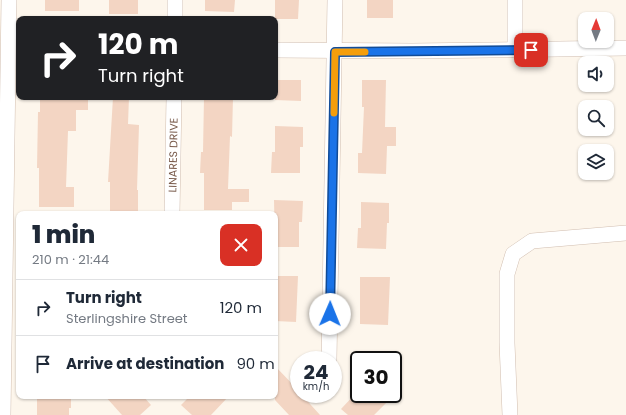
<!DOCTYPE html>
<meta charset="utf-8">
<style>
:root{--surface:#fff;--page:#f6f6f7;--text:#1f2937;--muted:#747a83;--line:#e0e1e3}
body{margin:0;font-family:Poppins,sans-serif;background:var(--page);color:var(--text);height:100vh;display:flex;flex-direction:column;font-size:15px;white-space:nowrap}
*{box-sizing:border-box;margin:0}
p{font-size:13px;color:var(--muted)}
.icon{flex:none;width:22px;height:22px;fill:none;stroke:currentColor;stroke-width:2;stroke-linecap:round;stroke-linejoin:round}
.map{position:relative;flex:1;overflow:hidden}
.sheet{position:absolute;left:16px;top:211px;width:262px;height:188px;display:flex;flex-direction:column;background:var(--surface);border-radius:8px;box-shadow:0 1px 3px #0004}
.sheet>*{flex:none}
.top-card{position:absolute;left:16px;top:16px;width:262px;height:84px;border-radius:8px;box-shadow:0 1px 3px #0004;background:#202124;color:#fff;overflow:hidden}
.needle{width:26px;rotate:1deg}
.buttons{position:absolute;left:578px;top:12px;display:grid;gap:8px}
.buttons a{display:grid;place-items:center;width:36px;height:36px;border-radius:8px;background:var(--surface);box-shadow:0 1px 3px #0004;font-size:20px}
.speed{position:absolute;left:290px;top:351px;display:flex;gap:8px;font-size:20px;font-weight:700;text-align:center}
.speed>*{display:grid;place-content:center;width:52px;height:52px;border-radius:50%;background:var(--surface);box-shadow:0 1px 3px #0004;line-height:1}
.speed small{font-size:10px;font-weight:400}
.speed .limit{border:2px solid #111;border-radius:6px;background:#fff;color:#111}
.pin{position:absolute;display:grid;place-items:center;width:34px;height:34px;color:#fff;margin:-17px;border-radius:8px;box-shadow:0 2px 6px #0006}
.me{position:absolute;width:44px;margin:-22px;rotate:1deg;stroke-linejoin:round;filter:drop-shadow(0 0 3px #0008)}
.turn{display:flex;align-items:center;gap:14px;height:84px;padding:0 16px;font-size:18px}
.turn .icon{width:52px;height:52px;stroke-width:2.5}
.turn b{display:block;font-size:28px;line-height:34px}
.round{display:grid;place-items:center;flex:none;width:42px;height:42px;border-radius:8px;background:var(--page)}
.overview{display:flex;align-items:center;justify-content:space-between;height:68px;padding:0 16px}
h1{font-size:24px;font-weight:800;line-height:30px}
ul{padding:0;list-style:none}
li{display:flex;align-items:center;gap:12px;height:56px;padding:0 16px;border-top:1px solid var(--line)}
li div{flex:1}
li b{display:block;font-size:15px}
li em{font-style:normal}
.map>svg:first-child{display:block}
.building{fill:#f3d5c3}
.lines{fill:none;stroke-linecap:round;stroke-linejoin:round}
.minor-casing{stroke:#d1beb0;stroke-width:16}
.minor{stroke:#fff;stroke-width:15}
.route-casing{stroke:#114b97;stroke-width:10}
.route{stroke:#1a73e8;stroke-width:7}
.slow{stroke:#f59e0b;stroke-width:7}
.labels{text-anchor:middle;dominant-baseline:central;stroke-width:3.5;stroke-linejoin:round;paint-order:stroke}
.street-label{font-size:11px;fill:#7a5c4d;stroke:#fffaf3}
</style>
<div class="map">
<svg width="626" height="415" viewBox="0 0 626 415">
<rect width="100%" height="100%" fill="#fdf6ec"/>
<!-- building -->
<g class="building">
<rect x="45" y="0" width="34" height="11"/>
<rect x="109" y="0" width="29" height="14"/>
<polygon points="205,0 235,0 234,12 205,11"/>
<polygon points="275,0 299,0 298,19 275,19"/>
<rect x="367" y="0" width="26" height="18"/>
<polygon points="275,80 301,80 301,101 275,100"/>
<polygon points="362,80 386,80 385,127 396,127 396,146 387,146 386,174 358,173 358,153 362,153 364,107 362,107"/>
<polygon points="40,97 88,97 88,110 76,110 76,131 68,131 66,187 74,187 74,207 39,207 39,168 37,168 38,112 40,112"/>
<polygon points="113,97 129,97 128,124 139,125 137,190 138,190 138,214 110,214 110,182 108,182"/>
<polygon points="204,97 233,97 232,137 230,136 228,189 249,189 249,202 232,202 232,210 204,210 204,173 200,173 201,152 203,152"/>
<polygon points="275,126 303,127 303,147 300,147 300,173 271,173 272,152 275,152"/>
<polygon points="274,200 303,201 302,222 299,222 299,247 275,247"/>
<polygon points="361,202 389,203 389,223 387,223 386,249 357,248 358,228 361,228"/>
<polygon points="275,276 298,276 296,322 275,321"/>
<polygon points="360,277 390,277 388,325 360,324"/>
<polygon points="275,366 299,391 299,394 301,394 320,415 289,415 275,400"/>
<polygon points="357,392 359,394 381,394 388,401 374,415 348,415 341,409"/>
<polygon points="37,396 71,396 71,408 69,408 69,415 37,415"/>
<polygon points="105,396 143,396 151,405 140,415 122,415"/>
<polygon points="190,396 229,396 211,415 192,415 181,405"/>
</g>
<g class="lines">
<defs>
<g id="minor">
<polyline points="175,19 175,0"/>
<polyline points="275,50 412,51 626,48"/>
<polyline points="515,50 515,0"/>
<path id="s1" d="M172 214 174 97"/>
<polyline points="329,360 335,0"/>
<polyline points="3,415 9,0"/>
<polyline points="510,415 507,343 507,274 513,254 532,241 626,233"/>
</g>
</defs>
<!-- minor casing -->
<use href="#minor" class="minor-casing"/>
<!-- minor -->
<use href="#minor" class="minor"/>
</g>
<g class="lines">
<defs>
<polyline id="route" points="330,314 335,52 531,50"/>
</defs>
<!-- route casing -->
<use href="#route" class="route-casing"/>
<!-- route -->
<use href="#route" class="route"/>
<!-- slow -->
<polyline class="slow" points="334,113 335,52 365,52"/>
</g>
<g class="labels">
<!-- street labels -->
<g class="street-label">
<text stroke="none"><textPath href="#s1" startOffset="59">LINARES DRIVE</textPath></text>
</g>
</g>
</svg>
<div class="buttons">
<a><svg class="needle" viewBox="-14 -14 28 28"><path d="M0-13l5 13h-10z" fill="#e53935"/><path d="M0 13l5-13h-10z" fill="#747a83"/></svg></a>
<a><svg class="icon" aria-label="sound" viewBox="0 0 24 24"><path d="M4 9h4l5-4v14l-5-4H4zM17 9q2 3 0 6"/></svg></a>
<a><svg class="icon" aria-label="search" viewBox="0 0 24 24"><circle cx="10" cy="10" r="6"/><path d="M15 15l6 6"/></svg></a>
<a><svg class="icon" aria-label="layers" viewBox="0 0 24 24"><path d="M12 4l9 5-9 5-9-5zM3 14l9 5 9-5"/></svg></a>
</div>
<div class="speed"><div>24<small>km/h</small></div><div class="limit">30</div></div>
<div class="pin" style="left:531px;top:50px;background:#d93025"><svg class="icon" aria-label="arrive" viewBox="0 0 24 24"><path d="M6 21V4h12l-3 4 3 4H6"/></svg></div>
<svg class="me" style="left:330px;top:314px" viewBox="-20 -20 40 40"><circle r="19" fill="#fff"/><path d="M0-13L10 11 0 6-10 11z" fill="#1a73e8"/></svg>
<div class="top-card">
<div class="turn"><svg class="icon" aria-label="right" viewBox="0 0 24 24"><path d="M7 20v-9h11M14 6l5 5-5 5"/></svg><div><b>120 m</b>Turn right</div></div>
</div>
<section class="sheet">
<div class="overview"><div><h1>1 min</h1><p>210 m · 21:44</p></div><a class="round" style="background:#d93025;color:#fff"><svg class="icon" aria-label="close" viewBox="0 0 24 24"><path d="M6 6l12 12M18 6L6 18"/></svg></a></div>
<ul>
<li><svg class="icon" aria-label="right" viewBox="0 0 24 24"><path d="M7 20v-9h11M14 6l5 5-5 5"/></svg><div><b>Turn right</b><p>Sterlingshire Street</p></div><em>120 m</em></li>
<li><svg class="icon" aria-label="arrive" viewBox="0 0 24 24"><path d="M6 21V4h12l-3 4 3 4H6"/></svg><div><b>Arrive at destination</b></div><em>90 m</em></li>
</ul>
</section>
</div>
